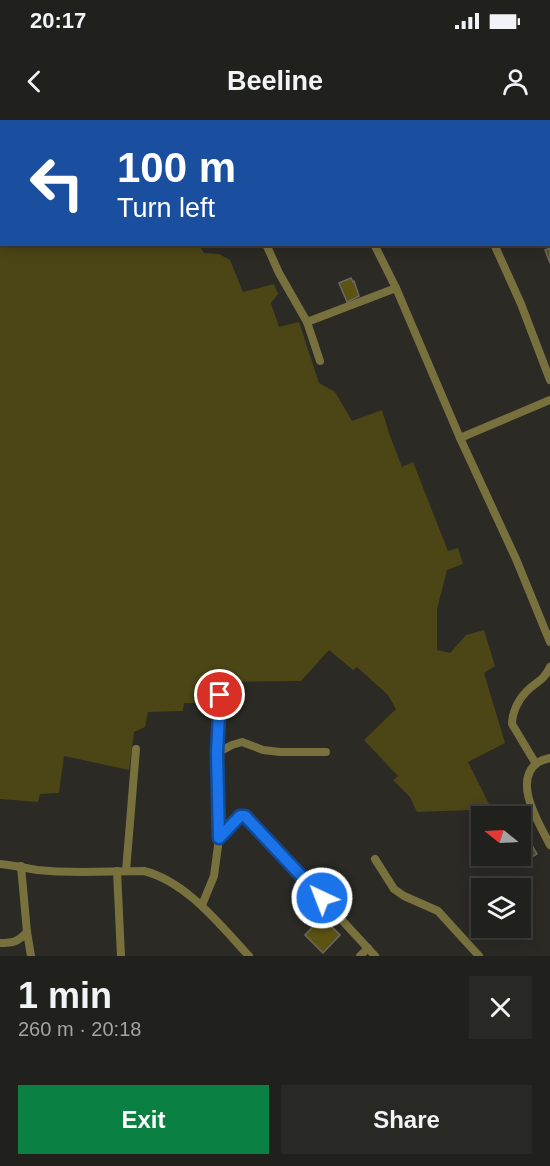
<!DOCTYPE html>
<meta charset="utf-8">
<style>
:root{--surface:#20201c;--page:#282825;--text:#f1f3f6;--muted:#a2a3a3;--line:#3d3e3b;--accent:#0b8043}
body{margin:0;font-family:Arial,sans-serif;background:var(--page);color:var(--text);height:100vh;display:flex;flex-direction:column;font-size:22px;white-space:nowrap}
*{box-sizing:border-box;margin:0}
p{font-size:20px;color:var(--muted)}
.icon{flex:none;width:33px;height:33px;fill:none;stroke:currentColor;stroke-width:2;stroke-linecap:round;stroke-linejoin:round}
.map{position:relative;height:836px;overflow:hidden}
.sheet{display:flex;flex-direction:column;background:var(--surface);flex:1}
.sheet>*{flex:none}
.banner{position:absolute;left:0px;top:0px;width:550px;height:126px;box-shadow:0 3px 15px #0003,0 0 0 2px var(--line);background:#1a4fa0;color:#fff;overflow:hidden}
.needle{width:39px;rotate:288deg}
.fabs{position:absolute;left:471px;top:686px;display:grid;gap:12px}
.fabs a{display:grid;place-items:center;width:60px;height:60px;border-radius:0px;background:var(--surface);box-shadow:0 3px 15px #0003,0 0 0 2px var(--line);font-size:30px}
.pin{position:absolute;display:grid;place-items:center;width:51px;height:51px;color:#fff;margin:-26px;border:3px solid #fff;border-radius:50%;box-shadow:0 2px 6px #0007}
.me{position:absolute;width:66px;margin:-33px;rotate:317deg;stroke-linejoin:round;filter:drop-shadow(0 0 4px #0008)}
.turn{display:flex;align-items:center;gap:21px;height:126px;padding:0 18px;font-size:27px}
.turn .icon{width:78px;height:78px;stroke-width:2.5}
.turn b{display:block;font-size:42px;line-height:51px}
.round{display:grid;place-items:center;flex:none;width:63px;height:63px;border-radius:0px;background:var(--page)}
.head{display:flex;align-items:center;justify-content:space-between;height:102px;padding:0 18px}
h1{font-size:36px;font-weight:600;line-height:45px}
.action{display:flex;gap:12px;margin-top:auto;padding:12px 18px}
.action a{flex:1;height:69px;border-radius:0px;background:var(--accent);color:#fff;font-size:24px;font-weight:600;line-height:69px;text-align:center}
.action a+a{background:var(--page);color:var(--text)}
.status{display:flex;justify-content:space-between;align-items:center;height:42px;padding:0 30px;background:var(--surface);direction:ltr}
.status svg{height:16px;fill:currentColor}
header{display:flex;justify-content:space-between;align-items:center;height:78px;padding:0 18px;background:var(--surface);font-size:27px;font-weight:600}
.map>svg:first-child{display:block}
.green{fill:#4c4516}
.building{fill:#5c5212;stroke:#6a6963;stroke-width:1.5}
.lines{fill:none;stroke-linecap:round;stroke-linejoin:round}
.minor{stroke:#79713d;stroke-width:8}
.route-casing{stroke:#114b97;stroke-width:15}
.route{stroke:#1a73e8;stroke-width:10}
</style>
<div class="status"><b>20:17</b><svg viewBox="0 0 49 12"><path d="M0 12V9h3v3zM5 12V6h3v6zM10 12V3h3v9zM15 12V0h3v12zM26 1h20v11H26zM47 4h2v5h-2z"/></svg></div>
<header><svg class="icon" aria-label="back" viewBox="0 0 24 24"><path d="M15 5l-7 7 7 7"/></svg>Beeline<svg class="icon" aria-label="person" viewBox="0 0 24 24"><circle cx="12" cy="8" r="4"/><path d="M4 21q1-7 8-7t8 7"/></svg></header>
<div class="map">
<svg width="550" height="836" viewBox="0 0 550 836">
<rect width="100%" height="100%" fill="#2b2a25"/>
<!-- green -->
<polygon class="green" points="1,17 2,124 199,125 204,133 219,134 230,140 243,172 274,164 278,174 271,183 279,207 299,202 319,263 335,272 352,301 382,290 390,316 402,347 413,342 448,431 458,428 463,444 447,450 437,489 437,530 450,533 466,515 484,510 495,546 484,553 505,623 468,642 489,684 471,690 417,692 410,677 393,660 398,656 364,620 396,589 388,575 357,547 353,550 329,530 301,561 208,562 199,583 184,583 183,591 148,592 145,607 134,612 129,650 64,636 59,673 40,674 38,682 0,679 0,18"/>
<!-- building -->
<g class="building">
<polygon points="550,128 550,143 545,130"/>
<polygon points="351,158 353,162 354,161 359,176 347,182 339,163"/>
<polygon points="523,710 537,734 521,743 516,735 520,735 520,711"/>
<polygon points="322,797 340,815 323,833 305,815"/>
</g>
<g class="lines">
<!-- minor -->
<g class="minor">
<polyline points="112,0 113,2"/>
<polyline points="209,0 210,2"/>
<polyline points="309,0 310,2"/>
<polyline points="428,0 429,2"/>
<polyline points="549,22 550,21"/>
<polyline points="266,124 279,153 307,202 320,241"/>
<polyline points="374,124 396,168 460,318 516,439 550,522"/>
<polyline points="494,124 521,184 550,260"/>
<polyline points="307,202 396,168"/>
<polyline points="460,318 550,280"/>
<polyline points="217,633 232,625 242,622 263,630 280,632 326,632"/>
<path d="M550 638C546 639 540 641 537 643 512 662 540 705 550 725"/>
<path d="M536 644 512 604C512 593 518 580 526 572 535 562 543 562 550 547"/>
<polyline points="219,718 240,696 245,695 375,836"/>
<polyline points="375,739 394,769 404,776 438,791 479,836"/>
<path d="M0 744C13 745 24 748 37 750 72 754 109 751 144 751 187 762 220 805 249 836"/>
<polyline points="21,746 27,812 31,836"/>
<polyline points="117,751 121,836"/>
<polyline points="126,751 136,629"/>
<polyline points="202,785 214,756 219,718 217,633 220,575"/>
<path d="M0 823C13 823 18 822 27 812"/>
<polyline points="360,836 368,828"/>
</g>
</g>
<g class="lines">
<defs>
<polyline id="route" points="220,575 217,633 219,718 240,696 245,696 322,778"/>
</defs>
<!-- route casing -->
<use href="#route" class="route-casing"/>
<!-- route -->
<use href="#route" class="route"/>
</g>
</svg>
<div class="fabs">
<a><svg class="needle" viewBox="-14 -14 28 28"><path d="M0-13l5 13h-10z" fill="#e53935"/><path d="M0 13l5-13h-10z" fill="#a2a3a3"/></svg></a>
<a><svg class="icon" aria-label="layers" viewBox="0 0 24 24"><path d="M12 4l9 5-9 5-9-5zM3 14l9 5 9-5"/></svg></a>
</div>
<div class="pin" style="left:220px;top:575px;background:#d93025"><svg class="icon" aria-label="arrive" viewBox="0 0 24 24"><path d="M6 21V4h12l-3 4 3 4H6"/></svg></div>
<svg class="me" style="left:322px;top:778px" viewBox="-20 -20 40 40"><circle r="17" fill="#1a73e8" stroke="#fff" stroke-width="3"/><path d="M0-11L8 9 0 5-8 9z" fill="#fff"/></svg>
<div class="banner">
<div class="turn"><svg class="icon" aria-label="left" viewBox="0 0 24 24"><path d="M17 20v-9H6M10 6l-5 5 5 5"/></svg><div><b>100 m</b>Turn left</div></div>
</div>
</div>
<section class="sheet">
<div class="head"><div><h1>1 min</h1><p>260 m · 20:18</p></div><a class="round"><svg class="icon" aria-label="close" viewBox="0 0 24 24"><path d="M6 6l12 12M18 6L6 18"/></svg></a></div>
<div class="action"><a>Exit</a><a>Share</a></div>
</section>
